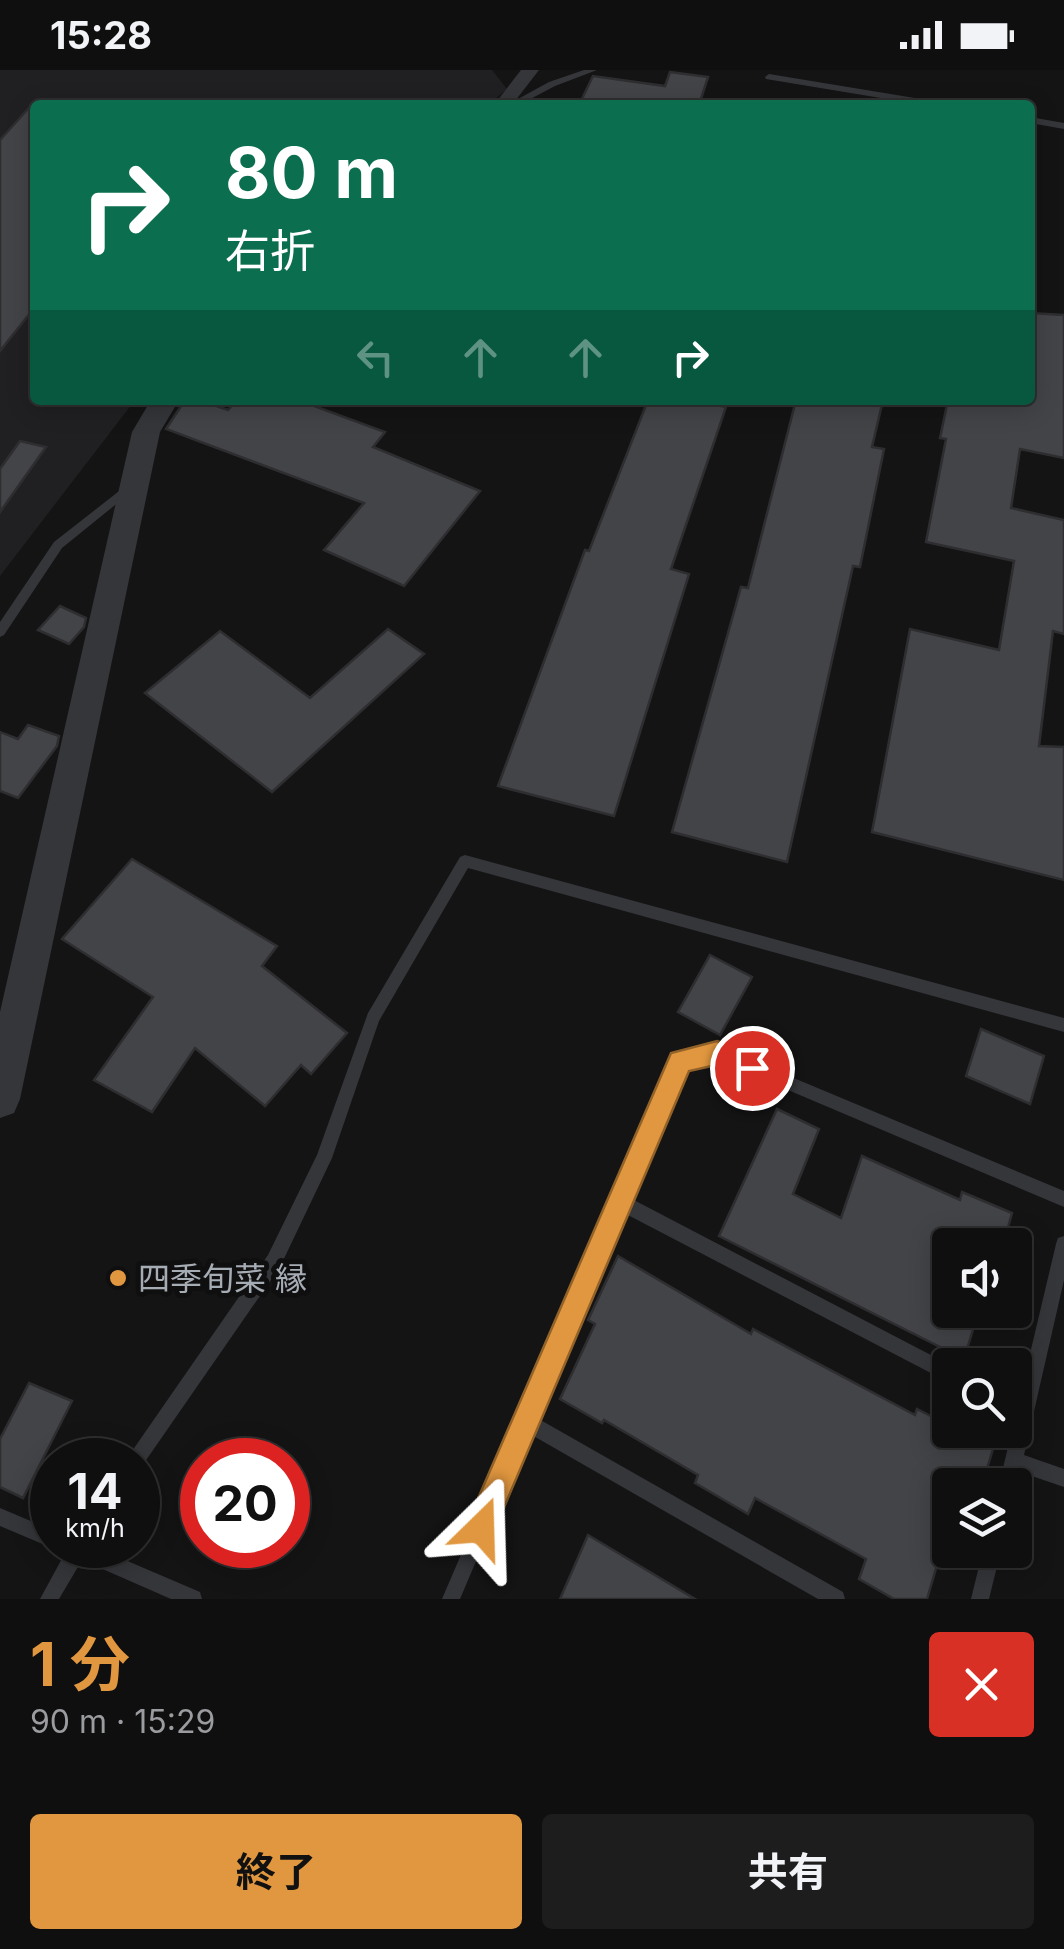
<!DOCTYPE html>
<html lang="ja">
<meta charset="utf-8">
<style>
:root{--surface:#0f0f10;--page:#1d1d1e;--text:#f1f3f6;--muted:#9b9c9f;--line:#2f2f30;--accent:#e1973f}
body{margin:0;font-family:Inter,"Noto Sans JP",sans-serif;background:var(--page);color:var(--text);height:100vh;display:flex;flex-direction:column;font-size:38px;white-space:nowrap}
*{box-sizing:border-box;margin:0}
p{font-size:32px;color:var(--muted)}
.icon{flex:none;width:55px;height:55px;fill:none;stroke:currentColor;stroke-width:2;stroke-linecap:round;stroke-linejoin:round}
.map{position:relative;height:1529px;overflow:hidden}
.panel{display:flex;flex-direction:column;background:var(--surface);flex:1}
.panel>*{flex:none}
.hud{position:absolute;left:30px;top:30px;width:1005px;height:305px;border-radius:10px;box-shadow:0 5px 25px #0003,0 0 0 2px var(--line);background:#0b6e4f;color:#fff;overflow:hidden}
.tools{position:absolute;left:932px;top:1158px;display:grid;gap:20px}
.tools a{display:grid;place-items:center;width:100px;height:100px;border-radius:10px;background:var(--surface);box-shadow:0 5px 25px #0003,0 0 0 2px var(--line);font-size:50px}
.speed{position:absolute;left:30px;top:1368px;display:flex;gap:20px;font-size:50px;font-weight:700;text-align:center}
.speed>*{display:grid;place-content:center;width:130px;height:130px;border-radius:50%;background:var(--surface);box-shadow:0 5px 25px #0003,0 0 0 2px var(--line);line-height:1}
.speed small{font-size:25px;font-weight:400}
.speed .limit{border:15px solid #d22;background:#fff;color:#111}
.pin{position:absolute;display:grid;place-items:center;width:85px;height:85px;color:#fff;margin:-42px;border:5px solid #fff;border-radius:50%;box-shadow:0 2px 10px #0007}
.me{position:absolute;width:110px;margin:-55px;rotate:22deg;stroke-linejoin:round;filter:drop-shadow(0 0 8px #0008)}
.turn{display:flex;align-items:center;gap:35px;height:210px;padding:0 30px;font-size:45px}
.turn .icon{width:130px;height:130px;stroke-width:2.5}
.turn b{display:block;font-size:70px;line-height:85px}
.lanes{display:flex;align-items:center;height:95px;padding:0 30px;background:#0003;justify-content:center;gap:50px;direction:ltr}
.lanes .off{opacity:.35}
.round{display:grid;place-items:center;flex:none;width:105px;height:105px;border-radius:10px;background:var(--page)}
.summary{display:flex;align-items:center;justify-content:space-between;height:170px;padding:0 30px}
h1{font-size:60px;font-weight:700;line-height:75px;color:var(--accent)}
.cta{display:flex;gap:20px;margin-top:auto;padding:20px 30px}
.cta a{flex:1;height:115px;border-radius:10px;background:var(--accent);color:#111;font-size:40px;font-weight:700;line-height:115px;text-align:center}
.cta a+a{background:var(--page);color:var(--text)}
.status{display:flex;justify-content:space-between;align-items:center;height:70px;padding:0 50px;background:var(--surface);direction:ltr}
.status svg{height:28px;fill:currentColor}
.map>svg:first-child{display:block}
.built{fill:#202022}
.building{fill:#434448;stroke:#2e2e31;stroke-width:2.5}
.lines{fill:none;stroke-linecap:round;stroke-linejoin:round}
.service{fill:#35363a;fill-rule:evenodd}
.minor{fill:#35363a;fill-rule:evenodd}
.tertiary{fill:#35363a;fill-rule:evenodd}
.route{fill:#e1973f;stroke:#926229;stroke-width:2.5}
.poi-dot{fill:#e1973f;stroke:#0f0f10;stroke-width:4}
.labels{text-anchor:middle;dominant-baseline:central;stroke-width:10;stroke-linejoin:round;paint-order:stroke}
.near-poi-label{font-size:32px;fill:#a6acb4;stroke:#0f0f10;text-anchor:start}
</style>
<div class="status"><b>15:28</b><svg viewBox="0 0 49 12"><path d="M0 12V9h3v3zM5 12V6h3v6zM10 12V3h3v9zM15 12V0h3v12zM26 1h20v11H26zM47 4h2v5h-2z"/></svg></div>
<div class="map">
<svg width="1064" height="1529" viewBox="0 0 1064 1529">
<rect width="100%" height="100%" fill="#141415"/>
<!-- built -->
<polygon class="built" points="0,0 492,0 507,19 488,35 35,35 35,330 135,330 0,506"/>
<!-- building -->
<g class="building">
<polygon points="670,2 708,7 699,35 579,35 593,6 665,16"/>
<polygon points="35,31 35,237 0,281 0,70"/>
<polygon points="1030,243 1064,245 1064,388 1020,379 1011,438 1064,450 1064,564 1053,561 1039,676 1064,677 1064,810 872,762 910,559 999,580 1014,491 926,472 946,369 940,368 948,330 1030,330"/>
<polygon points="185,330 199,330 228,340 237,330 298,330 385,362 373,377 480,421 404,516 324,480 364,433 166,359"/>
<polygon points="648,330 693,330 726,337 671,499 689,504 614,746 498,716 585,480 589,481"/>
<polygon points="796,330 883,330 872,377 884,379 860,497 853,496 787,792 672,762 741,517 748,518"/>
<polygon points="20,371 46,377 0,442 0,399"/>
<polygon points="60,536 86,548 84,557 69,574 38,560"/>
<polygon points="388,559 424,584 272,722 145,623 220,561 310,628"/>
<polygon points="28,655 59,666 57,676 18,728 0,721 0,662 18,669"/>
<polygon points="132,789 277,876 262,896 347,963 311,1004 301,995 265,1036 195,978 152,1042 94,1010 153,927 62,869"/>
<polygon points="710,885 752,907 720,965 678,942"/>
<polygon points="981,959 1044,986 1030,1034 966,1006"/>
<polygon points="777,1039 819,1059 793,1124 841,1148 862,1086 960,1130 962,1122 1012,1143 1003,1175 950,1175 950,1240 979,1240 964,1289 719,1166"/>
<polygon points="618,1186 751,1264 753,1259 915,1345 917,1339 950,1356 950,1360 993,1379 982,1415 950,1415 950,1451 927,1529 894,1529 859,1509 866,1489 755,1428 748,1444 695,1413 698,1405 604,1350 602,1353 560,1329 595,1254 588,1250"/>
<polygon points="29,1313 72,1331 23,1428 0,1417 0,1369"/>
<polygon points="588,1465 695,1529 560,1529"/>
</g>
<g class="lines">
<!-- service -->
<g class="service">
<polygon points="584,0 597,0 555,16 519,35 507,35 549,12"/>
<polygon points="769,4 939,32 944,35 923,35 766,9 765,7"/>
<polygon points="1030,47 1064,53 1064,59 1030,53"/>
<polygon points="132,411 136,412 136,418 62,478 4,565 0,567 0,552 54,472"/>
<polygon points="465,785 1064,948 1064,962 468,798 379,951 332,1088 280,1197 142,1396 138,1398 138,1390 127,1390 130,1384 268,1185 317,1085 368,943 460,787"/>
<polygon points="717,976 1064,1121 1064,1137 717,990 685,997 630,1128 950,1295 950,1313 624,1143 537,1348 843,1522 845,1529 818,1529 530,1364 460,1529 442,1529 675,986"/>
<polygon points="1064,1166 1064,1210 1024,1385 1064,1399 1064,1417 1020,1402 1015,1420 1015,1415 999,1415 1012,1360 1015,1360 1015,1347 1056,1174 1058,1168"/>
<polygon points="0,1438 52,1460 52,1475 58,1475 52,1478 0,1456"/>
<polygon points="59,1475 90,1475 200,1522 202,1529 171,1529 82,1490 59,1529 40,1529 65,1483 62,1481"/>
<polygon points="983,1480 1001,1480 989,1529 971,1529"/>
</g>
<!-- minor -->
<polygon class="minor" points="521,0 539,0 512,35 494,35"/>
<!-- tertiary -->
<polygon class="tertiary" points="151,330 179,330 160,362 20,1029 14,1043 0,1048 0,942 132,362"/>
</g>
<!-- route -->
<polygon class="route" points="717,971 760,989 764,998 760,1006 752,1010 716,995 689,1001 491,1468 481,1473 470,1468 466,1458 470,1447 671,983"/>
<!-- markers -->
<circle class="poi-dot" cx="118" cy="1208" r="10"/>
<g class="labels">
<!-- near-poi labels -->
<g class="near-poi-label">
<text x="138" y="1208">四季旬菜 縁</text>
</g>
</g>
</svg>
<div class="tools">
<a><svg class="icon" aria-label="sound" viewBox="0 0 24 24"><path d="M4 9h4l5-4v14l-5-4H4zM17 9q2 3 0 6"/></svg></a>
<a><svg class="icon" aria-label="search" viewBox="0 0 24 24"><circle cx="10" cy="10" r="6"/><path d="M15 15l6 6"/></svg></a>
<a><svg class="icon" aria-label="layers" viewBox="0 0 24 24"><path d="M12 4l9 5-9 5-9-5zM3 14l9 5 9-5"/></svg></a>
</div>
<div class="speed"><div>14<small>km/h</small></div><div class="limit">20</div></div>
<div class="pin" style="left:752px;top:998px;background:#d93025"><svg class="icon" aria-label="arrive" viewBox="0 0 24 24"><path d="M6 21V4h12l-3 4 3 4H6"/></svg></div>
<svg class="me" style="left:481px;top:1458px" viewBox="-20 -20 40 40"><path d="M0-17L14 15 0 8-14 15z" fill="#e1973f" stroke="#fff" stroke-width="4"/></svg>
<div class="hud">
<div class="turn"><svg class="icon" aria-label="right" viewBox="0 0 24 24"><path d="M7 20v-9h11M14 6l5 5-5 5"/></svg><div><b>80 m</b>右折</div></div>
<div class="lanes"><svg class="icon off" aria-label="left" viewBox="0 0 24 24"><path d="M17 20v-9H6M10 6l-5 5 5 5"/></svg><svg class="icon off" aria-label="ahead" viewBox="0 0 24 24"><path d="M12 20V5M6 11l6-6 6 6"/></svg><svg class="icon off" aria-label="ahead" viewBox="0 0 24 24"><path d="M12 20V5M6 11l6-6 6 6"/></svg><svg class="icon" aria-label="right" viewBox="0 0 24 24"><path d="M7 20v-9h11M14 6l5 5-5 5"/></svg></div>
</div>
</div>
<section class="panel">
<div class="summary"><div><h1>1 分</h1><p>90 m · 15:29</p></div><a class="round" style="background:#d93025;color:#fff"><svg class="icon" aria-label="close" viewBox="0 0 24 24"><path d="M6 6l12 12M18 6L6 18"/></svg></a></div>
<div class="cta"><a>終了</a><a>共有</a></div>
</section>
